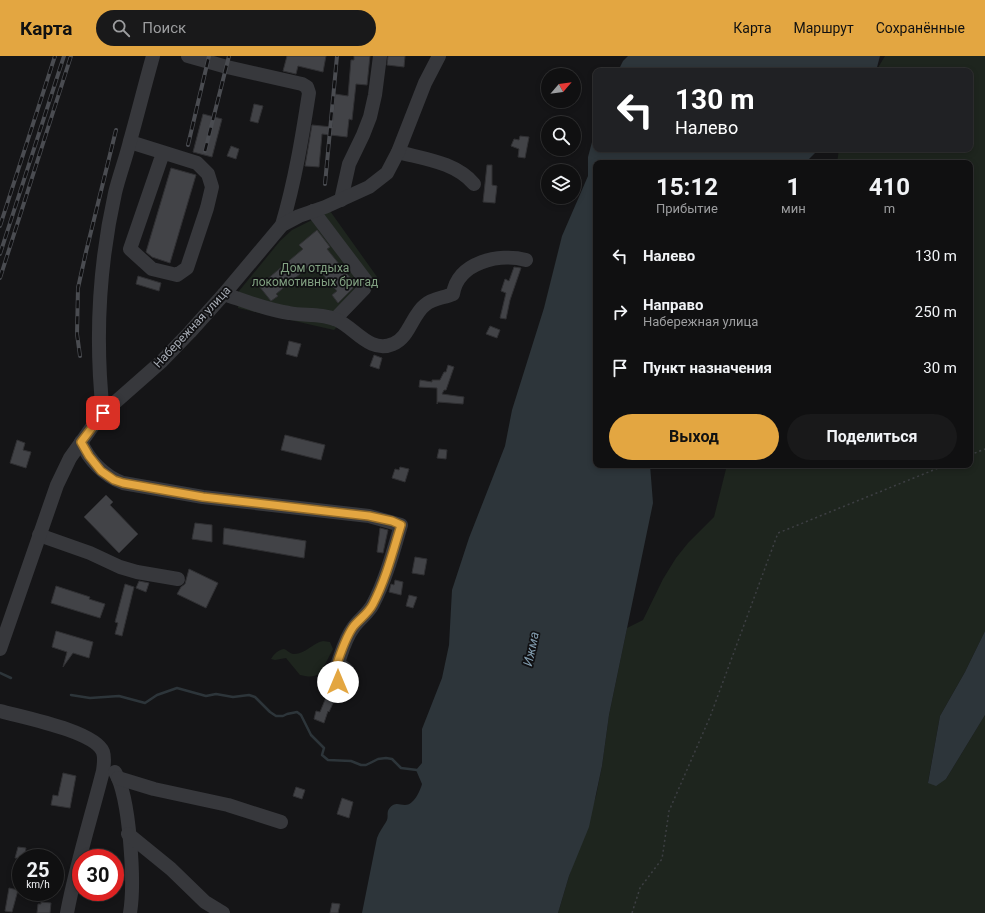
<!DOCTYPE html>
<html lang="ru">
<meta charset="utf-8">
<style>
:root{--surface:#101011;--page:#19191a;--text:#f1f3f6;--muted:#9c9d9f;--line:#303031;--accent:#e3a641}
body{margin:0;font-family:Roboto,sans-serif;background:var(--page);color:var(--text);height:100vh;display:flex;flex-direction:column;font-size:15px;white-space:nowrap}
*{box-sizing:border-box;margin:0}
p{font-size:13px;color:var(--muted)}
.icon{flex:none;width:22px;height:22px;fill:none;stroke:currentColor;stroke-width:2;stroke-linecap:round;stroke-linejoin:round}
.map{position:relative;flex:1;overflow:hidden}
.panel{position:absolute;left:593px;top:104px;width:380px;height:308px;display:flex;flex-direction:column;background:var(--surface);border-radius:8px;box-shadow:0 2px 6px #0003,0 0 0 1px var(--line)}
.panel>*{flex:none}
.banner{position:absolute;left:593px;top:12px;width:380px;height:84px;border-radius:8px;box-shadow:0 2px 6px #0003,0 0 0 1px var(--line);background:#202124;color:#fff;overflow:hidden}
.needle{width:26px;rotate:62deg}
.tools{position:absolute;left:541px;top:12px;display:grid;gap:8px}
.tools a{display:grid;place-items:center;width:40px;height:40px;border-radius:50%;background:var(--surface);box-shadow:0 2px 6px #0003,0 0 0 1px var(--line);font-size:20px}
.speed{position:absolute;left:12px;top:793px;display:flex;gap:8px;font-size:20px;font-weight:700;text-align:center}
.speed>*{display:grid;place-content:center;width:52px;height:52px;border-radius:50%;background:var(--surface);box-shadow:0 2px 6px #0003,0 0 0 1px var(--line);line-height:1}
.speed small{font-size:10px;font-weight:400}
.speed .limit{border:6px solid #d22;background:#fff;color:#111}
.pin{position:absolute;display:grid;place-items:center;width:34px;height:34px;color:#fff;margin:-17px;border-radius:8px;box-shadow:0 2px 6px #0006}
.me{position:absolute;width:44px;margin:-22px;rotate:0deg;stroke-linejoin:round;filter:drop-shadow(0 0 3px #0008)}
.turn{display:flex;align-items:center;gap:14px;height:84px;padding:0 16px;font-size:18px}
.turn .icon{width:52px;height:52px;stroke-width:2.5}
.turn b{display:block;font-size:28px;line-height:34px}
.eta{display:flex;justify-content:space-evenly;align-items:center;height:68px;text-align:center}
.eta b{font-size:24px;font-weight:700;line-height:28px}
.action{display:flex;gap:8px;margin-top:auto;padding:8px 16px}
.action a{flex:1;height:46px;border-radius:24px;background:var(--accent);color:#111;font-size:16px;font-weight:700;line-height:46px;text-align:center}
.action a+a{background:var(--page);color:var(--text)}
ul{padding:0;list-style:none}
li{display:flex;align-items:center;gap:12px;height:56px;padding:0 16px}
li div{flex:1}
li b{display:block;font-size:15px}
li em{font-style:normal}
header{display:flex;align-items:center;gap:24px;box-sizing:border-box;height:56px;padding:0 20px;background:var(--accent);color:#111}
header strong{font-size:19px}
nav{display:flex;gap:22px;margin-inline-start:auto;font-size:14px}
.search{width:280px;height:36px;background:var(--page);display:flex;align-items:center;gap:10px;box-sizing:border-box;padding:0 14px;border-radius:22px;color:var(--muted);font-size:15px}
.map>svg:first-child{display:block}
.green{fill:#1e251e}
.water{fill:#2d353a}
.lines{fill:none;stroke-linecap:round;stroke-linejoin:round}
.stream{stroke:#2d353a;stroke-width:2.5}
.building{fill:#424347;stroke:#303033}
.path{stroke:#3d3f43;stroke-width:1.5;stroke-dasharray:2 3;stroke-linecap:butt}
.minor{stroke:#37383c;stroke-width:14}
.rail-casing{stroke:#4a4c51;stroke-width:4}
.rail{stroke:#101012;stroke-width:2.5;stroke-dasharray:8;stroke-linecap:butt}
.route-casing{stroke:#946c2a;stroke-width:10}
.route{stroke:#e3a641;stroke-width:7}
.labels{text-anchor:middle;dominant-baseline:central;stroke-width:3.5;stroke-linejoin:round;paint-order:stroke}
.park-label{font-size:12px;fill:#81a081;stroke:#101012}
.street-label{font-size:12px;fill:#a8adb6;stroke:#101012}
.water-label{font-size:13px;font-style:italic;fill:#829cae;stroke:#101012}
</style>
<header>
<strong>Карта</strong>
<div class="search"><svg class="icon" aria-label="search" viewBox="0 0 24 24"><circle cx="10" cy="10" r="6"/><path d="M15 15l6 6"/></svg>Поиск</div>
<nav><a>Карта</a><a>Маршрут</a><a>Сохранённые</a></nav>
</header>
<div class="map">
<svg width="985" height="857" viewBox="0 0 985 857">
<rect width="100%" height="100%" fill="#151517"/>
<!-- green -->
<g class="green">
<polygon points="885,0 985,0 985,575 965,616 940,660 928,726 946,723 985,659 985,857 558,857 569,820 596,740 602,710 609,659 627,572 643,564 663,523 676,502 688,487 714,461 727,409 970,409 970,107 837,107 839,93 970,93 970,15 876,15"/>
<polygon points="330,155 380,225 334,274 238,252 239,235 280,185 292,174"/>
<path d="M323 585 330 586 333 593 321 616C315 622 308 621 300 619L286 602 275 604 271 603C274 598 278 594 284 593 287 594 289 597 293 598 304 599 313 587 323 585Z"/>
</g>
<!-- water -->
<g class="water">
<polygon points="628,0 880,0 876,15 618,15 623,5"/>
<path d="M596 71V93H819L805 107H596V409H650L653 447 609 659 602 710 589 771 569 820 558 857H362L377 782C379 776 383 771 386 766 390 760 384 755 393 749 398 747 400 749 405 749 414 749 420 735 422 728L416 714 422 707V673L442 622 449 589 452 534 469 482 505 390 512 354 544 252 562 180 588 120V101Z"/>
<polygon points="985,575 985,659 946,723 936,730 928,727 940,660 965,616"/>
</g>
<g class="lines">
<!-- stream -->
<g class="stream">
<polyline points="0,617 11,622"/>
<polyline points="71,639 90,642 119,640 145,647 157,639 177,632 206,640 216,638 233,641 249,639 255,641 270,656 276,660 283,660 287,658 297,656 301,659 311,679 324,692 322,699 328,704 351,705 361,709 366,709 378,703 386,702 392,703 401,712 417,714"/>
</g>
</g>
<!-- building -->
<g class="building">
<polygon points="287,0 326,0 323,16 298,10 296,18 283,15"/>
<polygon points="354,0 370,0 367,29 356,28 352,64 349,63 347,81 322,78 319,111 305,110 312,69 332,71 335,38 348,40 351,4 354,4"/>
<polygon points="388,0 405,0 404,11 387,9"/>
<polygon points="254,48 263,50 258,67 250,65"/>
<polygon points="203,58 222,63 212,101 193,96"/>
<polygon points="520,80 529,81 525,102 518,101 519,93 511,90 514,83 519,84"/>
<polygon points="231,90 239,93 236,103 227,100"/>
<polygon points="487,109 492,109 492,129 497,130 495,147 483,146"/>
<polygon points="171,112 196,119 170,207 152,201 146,196"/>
<polygon points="317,174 330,191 327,193 356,229 338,247 332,239 337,235 313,207 276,238 278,240 271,245 259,230 303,193 299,189"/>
<polygon points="514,211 521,212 510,244 506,263 500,262 506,237 501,235 505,223 509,225"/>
<polygon points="138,220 161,227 159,235 136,228"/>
<polygon points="490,270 500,274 497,282 486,278"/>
<polygon points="289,285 301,288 297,301 286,298"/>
<polygon points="374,299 382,302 379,313 370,310"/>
<polygon points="448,309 454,311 446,334 444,334 442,338 464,341 463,348 438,346 437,348 437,332 419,331 420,324 432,326 432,324 440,324 444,316 446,316"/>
<polygon points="285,379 325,389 321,404 281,394"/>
<polygon points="17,384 25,387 23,394 31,396 26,412 10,407"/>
<polygon points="439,393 447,394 446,403 437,402"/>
<polygon points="400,411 409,413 405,426 392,422 395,413 399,414"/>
<polygon points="106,439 113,446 110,449 138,478 119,497 84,461"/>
<polygon points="195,467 212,469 212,486 192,483"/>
<polygon points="224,472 306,485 304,502 223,488"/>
<polygon points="380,472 388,474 383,497 377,496"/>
<polygon points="415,501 427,503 424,519 412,517"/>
<polygon points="189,513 218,527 206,552 177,538 181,531 185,528"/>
<polygon points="395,524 403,526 401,539 389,536 391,528 394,529"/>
<polygon points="139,525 149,527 146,536 136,532"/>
<polygon points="125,528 134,531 122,580 115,578 118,567 115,566"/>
<polygon points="56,530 90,541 89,543 105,548 100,562 51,547"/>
<polygon points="409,539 417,541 413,552 406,550"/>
<polygon points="56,575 93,586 89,602 73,597 63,611 67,596 52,591"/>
<polygon points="333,632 339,634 329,656 328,655 324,667 314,663 316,655 320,656 327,639 329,640"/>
<polygon points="63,717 76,720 70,752 51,749 53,739 58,740"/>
<polygon points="296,731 305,734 302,743 293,740"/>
<polygon points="342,742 353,746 349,762 337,758"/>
<polygon points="18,791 26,792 24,802 15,802"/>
<polygon points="9,832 18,834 12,856 5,855"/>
<polygon points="41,846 51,847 50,857 37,857 38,848 41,848"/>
<polygon points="332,847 340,848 338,857 330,857"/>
</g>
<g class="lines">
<!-- path -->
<g class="path">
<polyline points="970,399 985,393"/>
<polyline points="632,857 640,832 662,803 669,755 710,661 778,477 946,409"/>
</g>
<!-- minor -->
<g class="minor">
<path d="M188 0 227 11 302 28 307 31 309 37C302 82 295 125 282 169"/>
<polyline points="130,86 197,107 208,118 212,131 207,152 187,212 177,219 152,213 130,193 163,97"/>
<path d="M398 96C424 103 455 106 474 128"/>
<polyline points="341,144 349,108 363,79 370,61 375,39 380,0"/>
<polyline points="313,155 366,225 364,233 335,263"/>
<path d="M224 238C245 245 267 254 289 257 304 260 322 257 337 264 355 272 370 298 393 288 409 282 412 259 425 249 433 242 444 242 453 238 458 206 499 197 526 204"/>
<path d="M103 357C95 284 99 209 115 137 119 120 126 102 130 85 138 57 145 28 153 0"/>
<path d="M81 386C89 404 104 420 123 427L203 441 369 460 401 469C393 496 386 523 373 548 368 558 359 563 353 572 344 584 341 600 335 615V624L341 626 346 623 347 614 338 607"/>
<polyline points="39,479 90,497 120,511 137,516 178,523"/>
<polyline points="0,593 57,429 70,402 92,371 103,357 162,305 190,276 224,238 282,169 299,160 325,151 369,131 387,117 398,96 425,27 439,0"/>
<path d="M0 655C21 661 95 675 103 696 105 702 104 708 103 715 91 762 76 809 67 857"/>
<path d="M115 716C130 741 135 827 130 857"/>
<polyline points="118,722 154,733 228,749 281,766"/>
<polyline points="128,778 171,813 205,846 223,857"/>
</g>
<defs>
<g id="rail">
<polyline points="188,89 209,0"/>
<polyline points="205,95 229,0"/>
<polyline points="325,128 337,0"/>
<polyline points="0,170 55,0"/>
<polyline points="0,198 64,0"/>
<polyline points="0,222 71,0"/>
<polyline points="80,300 77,278 78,232 86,196 116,74"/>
</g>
</defs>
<!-- rail casing -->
<use href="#rail" class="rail-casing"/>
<!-- rail -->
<use href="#rail" class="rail"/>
</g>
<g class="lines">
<defs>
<path id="route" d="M103 357 81 386 89 400 101 415 114 424 123 427 203 441 369 460 392 465 401 469C393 495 386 523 373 548 368 558 359 563 353 571 344 584 339 602 334 617V621L338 626"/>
</defs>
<!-- route casing -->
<use href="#route" class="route-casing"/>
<!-- route -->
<use href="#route" class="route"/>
</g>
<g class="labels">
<!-- park labels -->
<g class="park-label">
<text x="315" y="212">Дом отдыха<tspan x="315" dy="14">локомотивных бригад</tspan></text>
</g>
<!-- street labels -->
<g class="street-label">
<text transform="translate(192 271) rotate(-47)">Набережная улица</text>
</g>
<!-- water labels -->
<g class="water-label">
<text transform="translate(531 593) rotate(-78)">Ижма</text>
</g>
</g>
</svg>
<div class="tools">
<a><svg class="needle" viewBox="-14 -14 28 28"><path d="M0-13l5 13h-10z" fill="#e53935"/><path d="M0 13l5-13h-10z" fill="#9c9d9f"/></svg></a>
<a><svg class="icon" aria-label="search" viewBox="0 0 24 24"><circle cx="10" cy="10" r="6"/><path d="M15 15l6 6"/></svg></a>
<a><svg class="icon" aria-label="layers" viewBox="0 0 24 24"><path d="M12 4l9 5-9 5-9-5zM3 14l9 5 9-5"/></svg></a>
</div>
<div class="speed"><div>25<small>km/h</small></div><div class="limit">30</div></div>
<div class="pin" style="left:103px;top:357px;background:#d93025"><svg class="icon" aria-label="arrive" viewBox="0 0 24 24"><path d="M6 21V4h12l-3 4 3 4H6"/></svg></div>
<svg class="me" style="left:338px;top:626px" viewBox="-20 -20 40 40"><circle r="19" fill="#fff"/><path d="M0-13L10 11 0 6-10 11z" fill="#e3a641"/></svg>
<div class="banner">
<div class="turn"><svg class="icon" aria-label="left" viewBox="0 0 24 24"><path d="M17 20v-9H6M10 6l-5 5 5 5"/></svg><div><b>130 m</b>Налево</div></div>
</div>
<section class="panel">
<div class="eta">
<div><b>15:12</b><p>Прибытие</p></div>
<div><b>1</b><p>мин</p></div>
<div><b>410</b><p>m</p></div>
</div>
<ul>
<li><svg class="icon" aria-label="left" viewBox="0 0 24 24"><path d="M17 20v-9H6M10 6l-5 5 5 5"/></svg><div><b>Налево</b></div><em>130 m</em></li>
<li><svg class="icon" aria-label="right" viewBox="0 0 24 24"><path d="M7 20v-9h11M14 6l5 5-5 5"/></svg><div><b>Направо</b><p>Набережная улица</p></div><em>250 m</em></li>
<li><svg class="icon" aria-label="arrive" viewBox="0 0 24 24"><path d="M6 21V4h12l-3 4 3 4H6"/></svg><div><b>Пункт назначения</b></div><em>30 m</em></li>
</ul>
<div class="action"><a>Выход</a><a>Поделиться</a></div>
</section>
</div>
